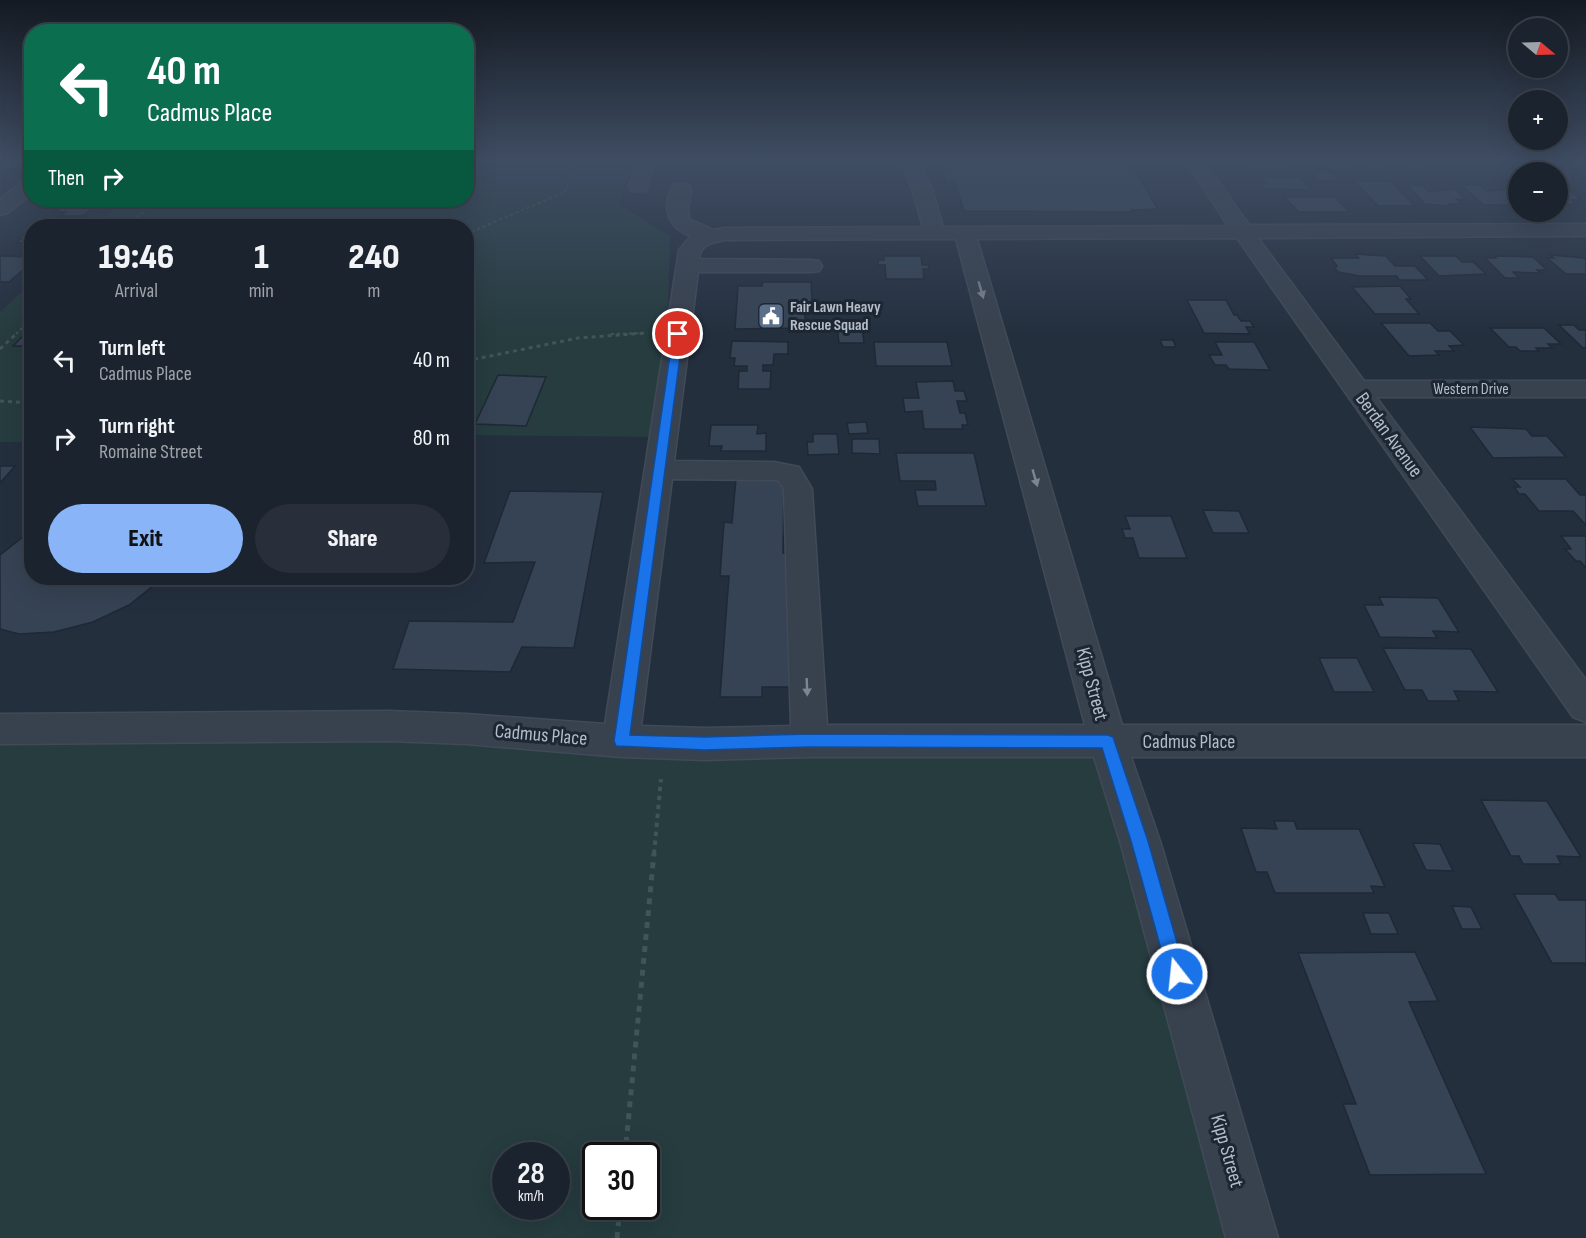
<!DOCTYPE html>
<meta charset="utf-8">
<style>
:root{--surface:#1b232e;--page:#282f3a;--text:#f1f3f6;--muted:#a0a4aa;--line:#39404a;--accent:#8ab4f8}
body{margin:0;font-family:"Sofia Sans Condensed",sans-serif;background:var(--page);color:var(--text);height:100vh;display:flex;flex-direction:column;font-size:22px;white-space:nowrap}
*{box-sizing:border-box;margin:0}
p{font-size:20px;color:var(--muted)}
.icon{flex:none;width:33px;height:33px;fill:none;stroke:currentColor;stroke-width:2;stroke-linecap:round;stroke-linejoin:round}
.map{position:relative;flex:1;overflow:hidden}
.side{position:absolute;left:24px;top:219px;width:450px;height:366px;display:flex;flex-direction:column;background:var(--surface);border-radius:24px;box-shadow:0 6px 24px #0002,0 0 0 2px var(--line)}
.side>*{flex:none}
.guide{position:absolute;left:24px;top:24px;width:450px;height:183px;border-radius:24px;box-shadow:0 6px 24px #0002,0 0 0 2px var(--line);background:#0b6e4f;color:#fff;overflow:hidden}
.needle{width:39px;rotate:109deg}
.fabs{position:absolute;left:1508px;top:18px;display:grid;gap:12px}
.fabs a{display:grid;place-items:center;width:60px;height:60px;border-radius:50%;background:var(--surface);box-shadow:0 6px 24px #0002,0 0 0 2px var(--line);font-size:30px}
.speed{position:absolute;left:492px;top:1142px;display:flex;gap:12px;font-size:30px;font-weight:700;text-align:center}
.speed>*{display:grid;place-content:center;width:78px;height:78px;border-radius:50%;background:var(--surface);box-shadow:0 6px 24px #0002,0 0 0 2px var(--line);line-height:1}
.speed small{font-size:15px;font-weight:400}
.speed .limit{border:3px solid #111;border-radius:9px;background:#fff;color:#111}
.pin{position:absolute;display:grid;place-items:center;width:51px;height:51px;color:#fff;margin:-26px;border:3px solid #fff;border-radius:50%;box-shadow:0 2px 6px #0007}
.me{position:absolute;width:66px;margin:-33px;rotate:344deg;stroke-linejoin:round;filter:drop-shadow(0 0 4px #0008)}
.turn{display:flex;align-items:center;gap:21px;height:126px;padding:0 24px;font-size:27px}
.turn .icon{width:78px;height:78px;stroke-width:2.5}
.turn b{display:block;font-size:42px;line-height:51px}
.then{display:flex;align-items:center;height:57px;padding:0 24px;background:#0003;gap:12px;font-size:22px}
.eta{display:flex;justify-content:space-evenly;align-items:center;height:102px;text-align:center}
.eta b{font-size:36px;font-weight:800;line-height:42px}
.cta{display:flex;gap:12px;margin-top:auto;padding:12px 24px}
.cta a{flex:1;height:69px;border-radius:36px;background:var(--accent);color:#111;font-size:24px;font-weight:800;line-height:69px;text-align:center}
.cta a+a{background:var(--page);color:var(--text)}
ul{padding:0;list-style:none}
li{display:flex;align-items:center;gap:18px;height:78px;padding:0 24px}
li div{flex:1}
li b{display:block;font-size:22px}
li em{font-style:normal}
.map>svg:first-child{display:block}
.green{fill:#263c3f;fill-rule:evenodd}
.building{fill:#364354;stroke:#1f2835;stroke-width:1.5}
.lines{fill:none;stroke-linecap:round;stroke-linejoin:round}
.minor-casing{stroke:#414a57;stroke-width:3}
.path-far3{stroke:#3f5557;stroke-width:2;stroke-dasharray:3 3;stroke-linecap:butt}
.path-far2{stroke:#3f5557;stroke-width:3;stroke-dasharray:4 4;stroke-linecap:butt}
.path-far1{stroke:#3f5557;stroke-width:4;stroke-dasharray:4.5 4.5;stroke-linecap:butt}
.path{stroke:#3f5557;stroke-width:5;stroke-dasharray:6 6;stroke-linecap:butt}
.minor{fill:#38414e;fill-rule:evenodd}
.oneway{fill:#7c8592}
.route{fill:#1a73e8;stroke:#114b97;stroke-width:1.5}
.labels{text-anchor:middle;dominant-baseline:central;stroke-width:6;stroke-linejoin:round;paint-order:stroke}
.far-poi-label{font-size:16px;font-weight:bold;fill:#b4bcc9;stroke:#1d2633;text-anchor:start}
.far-street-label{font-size:16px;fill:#b4bcc9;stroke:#1d2633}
.street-label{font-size:20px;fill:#b4bcc9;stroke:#1d2633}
</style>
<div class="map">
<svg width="1586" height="1238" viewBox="0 0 1586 1238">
<rect width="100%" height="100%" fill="#242f3e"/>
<!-- green -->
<g class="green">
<polygon points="467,161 632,161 619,205 670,236 664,437 467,435 466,226 95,226 125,200 466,200"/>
<polygon points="31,283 31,442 0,442 0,312"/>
<path d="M0 729 1108 742 1252 1238H0ZM506 1155H556V1206H506ZM596 1155H646V1206H596Z"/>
</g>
<!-- building -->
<g class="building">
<polygon points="0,161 27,161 15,169 0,169"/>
<polygon points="940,161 1129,161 1158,209 1131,210 1132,212 964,211 955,182 946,182"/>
<polygon points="1250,161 1285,161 1292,169 1262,169 1265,172 1251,172 1245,165 1249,165 1246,162"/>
<polygon points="1324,162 1346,162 1355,171 1333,171"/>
<polygon points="1362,162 1383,162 1392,170 1370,170"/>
<polygon points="1416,162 1426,171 1412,171 1402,163"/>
<polygon points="1557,162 1578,162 1586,171 1568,170"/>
<polygon points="1311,172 1332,172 1340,181 1319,181"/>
<polygon points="1261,177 1300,177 1311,190 1266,189 1259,183 1266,183"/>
<polygon points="1354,181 1390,181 1415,206 1378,206"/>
<polygon points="1407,185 1422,185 1429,192 1455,189 1466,200 1456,199 1461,204 1449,204 1452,206 1425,204"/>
<polygon points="1461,185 1480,185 1486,191 1512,189 1518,194 1518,199 1514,199 1518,205 1484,205"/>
<polygon points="1557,189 1568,189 1581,200 1572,200 1576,204 1557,205"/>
<polygon points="1284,197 1335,197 1349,212 1299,212"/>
<polygon points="64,200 103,200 101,201 111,202 103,208 93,208 83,216 60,216 66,212 55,212 62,207 56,207"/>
<polygon points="49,222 73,222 68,226 44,226"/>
<polygon points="32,230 32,243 16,243 22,238 17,238"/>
<polygon points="1355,254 1386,256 1395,266 1415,266 1428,280 1399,280 1397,276 1359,276 1338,272 1335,268 1337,266 1331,258 1359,258"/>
<polygon points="1550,255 1584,258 1586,259 1586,274 1566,274 1547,258 1554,258"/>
<polygon points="0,256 32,257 32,262 9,282 0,282"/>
<polygon points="884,256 921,256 922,265 929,265 929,269 923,269 924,279 886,279 885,265 878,265 878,260 884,260"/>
<polygon points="1420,256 1456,256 1462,262 1473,262 1486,274 1439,276"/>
<polygon points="1494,256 1533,257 1547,270 1537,270 1541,273 1513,272 1519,278 1505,278 1485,258 1496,258"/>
<polygon points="763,282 811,282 812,302 805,303 805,328 735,329 738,286 762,286"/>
<polygon points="1400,286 1411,299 1406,299 1419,314 1375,314 1352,287"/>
<polygon points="1187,300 1226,300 1234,315 1237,315 1241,321 1250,321 1254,327 1246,327 1250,334 1204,333"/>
<polygon points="1381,323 1430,323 1438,331 1450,331 1464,345 1449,346 1454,351 1435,351 1439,355 1409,356"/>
<polygon points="1559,325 1574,325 1579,330 1586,330 1586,348 1583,348"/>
<polygon points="837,327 862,327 864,343 839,343"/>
<polygon points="1490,328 1544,328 1561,344 1548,344 1552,348 1536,348 1539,351 1520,351 1516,347 1509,347"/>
<polygon points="23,336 32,336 31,346 13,346"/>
<polygon points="1160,340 1173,340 1176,347 1163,347"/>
<polygon points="732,341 788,342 788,354 774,354 773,365 763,365 763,371 771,371 770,389 738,389 739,371 747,371 747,366 734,366 735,358 730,358"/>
<polygon points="874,342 947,342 952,366 876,366"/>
<polygon points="1215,342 1254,342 1270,370 1229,369 1226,365 1215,365 1209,355 1222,355"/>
<polygon points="498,375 546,377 526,426 475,424"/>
<polygon points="953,381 955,391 964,391 967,401 957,401 960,413 965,413 968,425 962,425 963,429 924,429 922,411 905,412 903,398 919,398 916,382"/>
<polygon points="866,422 868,433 849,434 847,423"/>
<polygon points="711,425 758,425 757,434 766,433 766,451 721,451 722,446 709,446"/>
<polygon points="1470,427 1526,429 1532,436 1547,436 1566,457 1493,458"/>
<polygon points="813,434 837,434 839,454 808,455 807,442 813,442"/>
<polygon points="852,439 879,439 880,454 852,453"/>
<polygon points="896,453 974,453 986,506 918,506 915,490 936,490 935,481 900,481"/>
<polygon points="0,466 15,466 0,483"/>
<polygon points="736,478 784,478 783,553 793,553 792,687 762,687 762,697 720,697 729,576 720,576 724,522 732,523"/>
<polygon points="1512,479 1566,479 1580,495 1586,495 1586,525 1573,511 1539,511 1525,494 1519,494 1514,487 1520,487"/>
<polygon points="510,491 603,492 574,648 522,647 510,672 393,669 409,621 513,622 535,562 484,563"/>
<polygon points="1203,510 1239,511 1249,533 1213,533"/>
<polygon points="1125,516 1171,516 1187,558 1139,558 1133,538 1125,538 1122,529 1130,529"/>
<polygon points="32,530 32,578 163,578 129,605 93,622 54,632 19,634 0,629 0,555"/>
<polygon points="1561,536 1586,536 1586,568 1580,561 1576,561 1565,549 1571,549"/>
<polygon points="1379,597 1438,598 1459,632 1433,631 1437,638 1380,637 1364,605 1383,605"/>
<polygon points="1383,648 1471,649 1498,692 1454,691 1459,701 1428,701 1422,690 1405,690"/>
<polygon points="1319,658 1357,658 1374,692 1334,692"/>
<polygon points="1481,800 1547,801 1581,857 1557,856 1561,864 1523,864 1519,856 1511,856"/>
<polygon points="1274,821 1294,821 1297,829 1359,829 1385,887 1371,886 1374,893 1275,893 1267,872 1256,872 1241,828 1277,829"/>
<polygon points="1413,843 1440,844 1453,871 1426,870"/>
<polygon points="1514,894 1555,894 1559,900 1586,900 1586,966 1584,963 1552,963"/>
<polygon points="1452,906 1471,907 1482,929 1462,929"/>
<polygon points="1363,913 1389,913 1398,934 1371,934"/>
<polygon points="1415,952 1438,1001 1409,1002 1486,1174 1370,1175 1343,1104 1356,1104 1298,953"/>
</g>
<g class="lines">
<defs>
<g id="minor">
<polygon points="636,161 654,161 646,191 632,191 629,187"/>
<path d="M901 161H919L932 189 943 227 1228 226 1186 161H1204L1249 225 1586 224V236L1258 238 1364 381H1586V397H1376L1586 680V722L1573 717 1237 238 977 239 1122 725H1586V757H1131L1160 841 1278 1238H1226L1120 841 1094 757H810L705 760 621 757 466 744 389 741 0 744V714L389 711 466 714 605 724 679 250 691 236C668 228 660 206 674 184H688L691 188 688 210 689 219 714 230 724 228 923 227 912 189ZM931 239H956L1085 725H827L812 489 799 467 774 462 674 461 698 272H811L819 271 822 266 819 261 811 260 699 259C701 244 711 243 724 240ZM672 479 774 480 779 481 784 489 791 726 705 728 641 726Z"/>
<polygon points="32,178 32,194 7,213 0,215 0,199 25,180"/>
</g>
</defs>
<!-- minor casing -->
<use href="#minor" class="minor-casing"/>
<!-- path-far3 -->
<g class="path-far3">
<polyline points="128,226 156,200"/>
<polyline points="466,234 565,192 577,161"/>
<polyline points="16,334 32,319"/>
<polyline points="611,334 646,333"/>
</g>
<!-- path-far2 -->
<g class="path-far2">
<polyline points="0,349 17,333"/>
<polyline points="466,361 578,338 646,333"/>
<polyline points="0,401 32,403"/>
</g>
<!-- path-far1 -->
<polyline class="path-far1" points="654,854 661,779"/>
<!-- path -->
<g class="path">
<polyline points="625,1155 654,853"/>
<polyline points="617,1238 620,1206"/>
</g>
<!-- minor -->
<use href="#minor" class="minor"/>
</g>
<!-- one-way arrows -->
<defs><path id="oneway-solid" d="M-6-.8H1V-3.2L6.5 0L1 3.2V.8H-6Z" transform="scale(1.5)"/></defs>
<g class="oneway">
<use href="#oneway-solid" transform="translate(981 290) rotate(74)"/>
<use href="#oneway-solid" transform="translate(1035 478) rotate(74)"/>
<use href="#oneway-solid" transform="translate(807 687) rotate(88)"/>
</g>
<!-- sky -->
<linearGradient id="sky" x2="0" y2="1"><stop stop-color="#141a22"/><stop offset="0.48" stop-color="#3f4d63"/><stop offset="1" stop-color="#3f4d63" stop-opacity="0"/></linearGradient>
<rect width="1586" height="334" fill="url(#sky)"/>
<!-- route -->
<polygon class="route" points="678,331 683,334 630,735 705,737 810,734 1108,735 1113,737 1148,841 1186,974 1184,980 1177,983 1171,980 1168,974 1131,841 1102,748 810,747 705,750 616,746 614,741 673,334"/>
<!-- icons -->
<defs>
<symbol id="civic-square" viewBox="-11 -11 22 22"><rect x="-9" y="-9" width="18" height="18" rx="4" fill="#5c6f8a" stroke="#1d2633"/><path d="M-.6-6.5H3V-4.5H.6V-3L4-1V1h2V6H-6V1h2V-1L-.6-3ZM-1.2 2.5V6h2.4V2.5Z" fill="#fff"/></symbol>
</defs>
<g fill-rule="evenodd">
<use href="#civic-square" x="756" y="301" width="30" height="30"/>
</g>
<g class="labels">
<!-- far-poi labels -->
<g class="far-poi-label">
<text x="790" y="307">Fair Lawn Heavy<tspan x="790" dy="18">Rescue Squad</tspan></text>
</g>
<!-- far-street labels -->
<g class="far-street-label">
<text x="1471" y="389">Western Drive</text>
</g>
<!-- street labels -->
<g class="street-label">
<text transform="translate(1389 435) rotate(54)">Berdan Avenue</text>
<text transform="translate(1092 684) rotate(75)">Kipp Street</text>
<text transform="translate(541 735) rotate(5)">Cadmus Place</text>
<text x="1189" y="742">Cadmus Place</text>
<text transform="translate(1227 1151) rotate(74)">Kipp Street</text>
</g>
</g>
</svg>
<div class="fabs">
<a><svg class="needle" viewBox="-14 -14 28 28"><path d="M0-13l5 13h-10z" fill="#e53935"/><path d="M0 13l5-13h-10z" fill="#a0a4aa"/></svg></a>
<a>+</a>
<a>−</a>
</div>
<div class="speed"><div>28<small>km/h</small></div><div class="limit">30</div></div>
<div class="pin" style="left:678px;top:334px;background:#d93025"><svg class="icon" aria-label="arrive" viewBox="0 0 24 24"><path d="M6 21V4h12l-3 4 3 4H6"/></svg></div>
<svg class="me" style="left:1177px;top:974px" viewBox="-20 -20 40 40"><circle r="17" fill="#1a73e8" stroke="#fff" stroke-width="3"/><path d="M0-11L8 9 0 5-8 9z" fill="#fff"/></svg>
<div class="guide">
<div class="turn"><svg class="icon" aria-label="left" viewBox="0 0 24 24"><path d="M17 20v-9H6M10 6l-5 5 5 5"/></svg><div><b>40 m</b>Cadmus Place</div></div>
<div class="then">Then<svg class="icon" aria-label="right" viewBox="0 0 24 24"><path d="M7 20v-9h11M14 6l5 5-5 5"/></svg></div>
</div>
<section class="side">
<div class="eta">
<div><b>19:46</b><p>Arrival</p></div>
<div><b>1</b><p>min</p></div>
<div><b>240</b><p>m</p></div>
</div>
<ul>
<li><svg class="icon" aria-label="left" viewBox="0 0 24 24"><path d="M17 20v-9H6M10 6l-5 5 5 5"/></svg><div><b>Turn left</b><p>Cadmus Place</p></div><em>40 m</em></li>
<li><svg class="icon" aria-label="right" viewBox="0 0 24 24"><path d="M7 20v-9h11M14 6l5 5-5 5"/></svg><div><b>Turn right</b><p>Romaine Street</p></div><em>80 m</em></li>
</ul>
<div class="cta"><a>Exit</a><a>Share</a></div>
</section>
</div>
